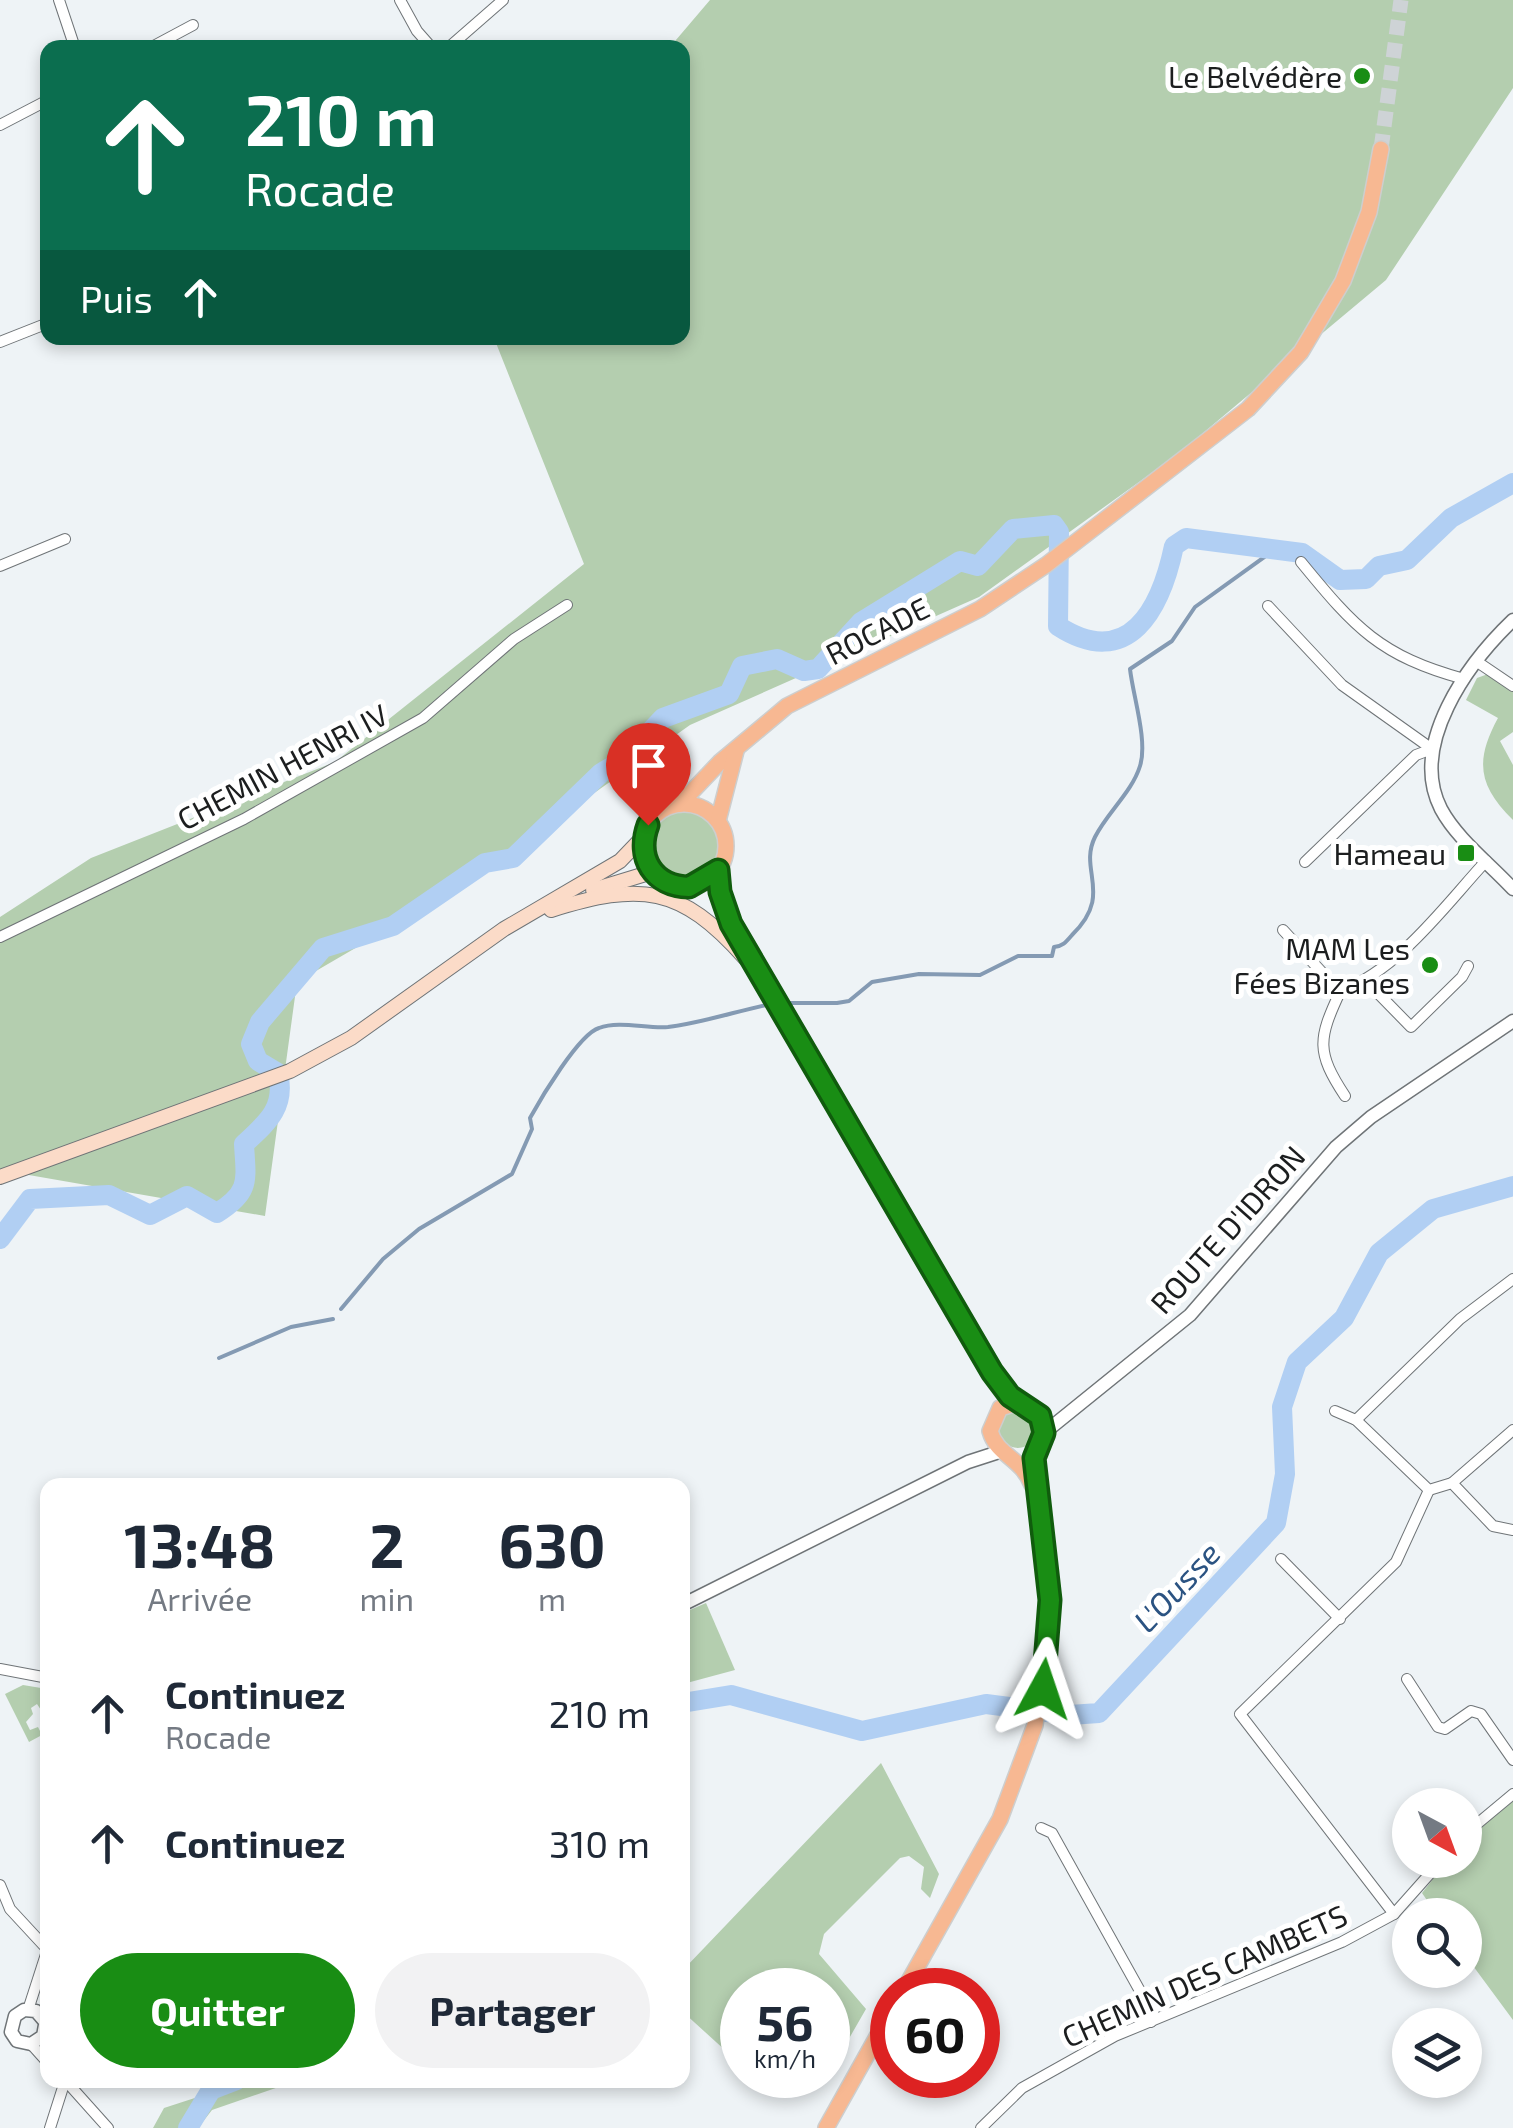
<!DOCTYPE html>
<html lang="fr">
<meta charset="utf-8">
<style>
:root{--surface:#fff;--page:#f2f2f3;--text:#1f2937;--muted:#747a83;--accent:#198d14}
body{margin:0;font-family:"Exo 2",sans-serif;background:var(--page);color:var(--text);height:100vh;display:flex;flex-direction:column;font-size:38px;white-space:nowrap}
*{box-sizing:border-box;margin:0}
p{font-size:32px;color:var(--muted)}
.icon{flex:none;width:55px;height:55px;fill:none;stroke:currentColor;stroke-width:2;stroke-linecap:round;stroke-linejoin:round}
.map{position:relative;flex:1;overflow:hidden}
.sheet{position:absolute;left:40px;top:1478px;width:650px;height:610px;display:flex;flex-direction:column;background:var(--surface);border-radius:20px;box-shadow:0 5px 15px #0003}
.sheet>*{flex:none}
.top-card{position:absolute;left:40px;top:40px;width:650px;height:305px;border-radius:20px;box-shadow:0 5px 15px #0003;background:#0b6e4f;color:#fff;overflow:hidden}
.needle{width:65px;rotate:139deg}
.fabs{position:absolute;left:1392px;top:1788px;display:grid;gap:20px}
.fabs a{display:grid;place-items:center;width:90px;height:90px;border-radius:50%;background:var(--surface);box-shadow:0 5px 15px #0003;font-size:50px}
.speed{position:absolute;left:720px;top:1968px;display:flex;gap:20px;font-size:50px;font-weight:700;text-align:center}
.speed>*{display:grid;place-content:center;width:130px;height:130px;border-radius:50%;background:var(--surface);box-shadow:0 5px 15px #0003;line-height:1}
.speed small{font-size:25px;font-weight:400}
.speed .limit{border:15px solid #d22;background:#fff;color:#111}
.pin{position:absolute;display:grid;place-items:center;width:85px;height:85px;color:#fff;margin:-102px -42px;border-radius:50% 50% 50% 0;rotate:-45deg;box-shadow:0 0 10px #0007}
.pin .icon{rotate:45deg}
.me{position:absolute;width:110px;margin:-55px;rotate:5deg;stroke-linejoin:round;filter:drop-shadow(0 0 8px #0008)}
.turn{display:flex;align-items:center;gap:35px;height:210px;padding:0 40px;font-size:45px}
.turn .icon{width:130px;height:130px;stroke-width:2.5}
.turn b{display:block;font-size:70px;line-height:85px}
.then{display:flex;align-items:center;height:95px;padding:0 40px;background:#0003;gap:20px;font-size:38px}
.eta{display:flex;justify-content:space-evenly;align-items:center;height:170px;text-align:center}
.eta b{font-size:60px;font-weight:700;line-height:70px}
.action{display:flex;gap:20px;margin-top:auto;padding:20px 40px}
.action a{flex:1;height:115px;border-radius:60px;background:var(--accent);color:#fff;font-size:40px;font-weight:700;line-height:115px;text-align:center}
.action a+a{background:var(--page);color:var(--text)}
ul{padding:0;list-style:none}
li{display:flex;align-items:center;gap:30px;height:130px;padding:0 40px}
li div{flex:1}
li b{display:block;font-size:38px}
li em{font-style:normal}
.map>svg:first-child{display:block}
.green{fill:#b4ceaf}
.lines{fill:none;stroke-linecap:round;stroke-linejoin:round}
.stream{stroke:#849ab3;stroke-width:4}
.river{stroke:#b1cff3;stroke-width:20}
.primary-tunnel{stroke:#ced3d6;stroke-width:15;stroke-dasharray:15 8;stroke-linecap:butt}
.minor-casing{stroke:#6f7477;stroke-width:12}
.tertiary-casing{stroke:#6f7477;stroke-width:15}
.secondary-casing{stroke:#6f7477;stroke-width:16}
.primary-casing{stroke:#cdcece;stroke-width:18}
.minor{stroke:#fff;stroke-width:10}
.tertiary{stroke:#fff;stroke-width:12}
.secondary{stroke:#fbdbc8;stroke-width:14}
.primary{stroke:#f7b892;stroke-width:15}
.route-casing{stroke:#105c0d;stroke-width:25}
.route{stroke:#198d14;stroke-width:18}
.poi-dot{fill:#198d14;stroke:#fff;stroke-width:4}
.labels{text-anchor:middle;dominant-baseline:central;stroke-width:10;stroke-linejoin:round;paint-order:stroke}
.poi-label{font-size:30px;fill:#1c1e1f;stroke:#fff;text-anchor:end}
.street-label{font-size:30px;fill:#1c1e1f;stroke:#fff}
.water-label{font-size:32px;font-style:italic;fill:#2b5382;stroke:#fff}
</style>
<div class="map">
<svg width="1513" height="2128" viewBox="0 0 1513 2128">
<rect width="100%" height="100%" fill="#eef3f6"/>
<!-- green -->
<g class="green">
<polygon points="710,0 1513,0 1513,88 1386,280 1178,454 979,597 690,725 469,882 297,982 265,1216 0,1170 0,917 91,858 335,762 584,564 494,338 682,338 682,48 670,47"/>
<path d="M1488 674 1513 691V732L1500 741 1513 765V820C1479 786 1474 762 1498 718L1466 700 1477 678Z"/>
<circle cx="685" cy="845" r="35"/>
<circle cx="1018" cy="1429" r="19"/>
<polygon points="706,1603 735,1670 683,1684 683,1613"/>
<polygon points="23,1685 47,1689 47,1709 41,1710 37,1704 31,1708 33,1714 26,1722 30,1730 38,1727 42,1735 29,1742 5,1694"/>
<polygon points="881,1763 939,1874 930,1898 921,1889 924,1867 909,1856 900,1858 824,1934 819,1954 866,2009 828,2075 828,1990 742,1990 742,2045 727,2052 683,2012 683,1970"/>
<polygon points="1513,1799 1513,2020 1465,1955 1465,1915 1437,1915 1422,1893 1448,1860 1465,1860 1465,1841"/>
<polygon points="250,2080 299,2080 212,2110 198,2128 153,2128 164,2108"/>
</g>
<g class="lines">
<!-- stream -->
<g class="stream">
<path d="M782 1003H837L849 1001 872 982 919 974 980 975 1018 956H1052L1054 947C1063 946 1066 942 1072 935 1114 894 1078 871 1095 837 1107 813 1132 792 1140 766 1148 741 1133 696 1130 669L1172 641 1195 607 1274 550"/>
<path d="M341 1309 383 1259 419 1229 512 1174 532 1129 530 1118C541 1098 579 1034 599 1028 619 1020 647 1029 668 1027 701 1023 734 1012 766 1005"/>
<polyline points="219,1358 291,1327 333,1319"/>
</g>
<!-- river -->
<g class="river">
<path d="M0 1239 30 1199 109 1195 150 1215 187 1196 217 1213C251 1192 246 1180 244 1144 268 1122 286 1107 278 1073L258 1061 251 1044 260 1022 323 948 393 926 485 863 513 858 601 773 623 760 663 718 729 694 742 666 777 659 804 671 818 669 861 622 960 561 978 566 1013 529 1054 525 1059 532 1058 626C1129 672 1161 608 1174 546L1186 538 1302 553 1340 580 1366 579 1379 566 1407 560 1451 518 1513 483"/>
<polyline points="682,1703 731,1695 862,1731 986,1704 1070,1715 1099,1713 1276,1523 1285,1474 1282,1407 1297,1362 1344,1318 1379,1253 1433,1209 1513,1186"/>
<polyline points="188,2128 211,2090 237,2080"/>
</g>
<!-- primary-tunnel -->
<polyline class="primary-tunnel" points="1381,149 1401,0"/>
<defs>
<g id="minor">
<polyline points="59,0 75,48"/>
<polyline points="400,0 417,31 432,48"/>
<polyline points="150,48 193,25"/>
<polyline points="448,48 503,0"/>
<polyline points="0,125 48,100"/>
<polyline points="0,342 48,323"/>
<path d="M1301 562C1355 628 1380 656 1464 679"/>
<polyline points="0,566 65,539"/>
<polyline points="1268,606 1342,685 1432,749"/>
<polyline points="1476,661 1513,686"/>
<polyline points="1305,862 1416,755 1432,749"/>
<polyline points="1283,930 1340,992"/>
<polyline points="0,937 244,819 423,718 514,639 567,605"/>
<polyline points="1366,981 1411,1027 1462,977 1468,966"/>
<path d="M1345 1096C1316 1052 1318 1039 1340 992 1401 967 1442 909 1486 861"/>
<polyline points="1335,1411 1356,1420 1429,1490 1452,1483 1493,1526 1513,1530"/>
<polyline points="1356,1420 1460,1319 1513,1279"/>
<polyline points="1452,1483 1513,1430"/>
<polyline points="1281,1559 1340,1619"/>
<polyline points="0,1669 48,1678"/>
<polyline points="1407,1679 1438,1727 1445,1729 1471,1711 1481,1714 1513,1760"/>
<polyline points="1041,1828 1052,1833 1145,2000 1151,2022"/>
<polyline points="1465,1834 1513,1794"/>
<polyline points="0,1885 10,1909 47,1949"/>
<polyline points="1394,1914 1240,1714 1396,1562 1429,1490"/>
<polyline points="28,2010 48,1948"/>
<polyline points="31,2044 48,2063"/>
<polyline points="65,2080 108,2128"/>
<polyline points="50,2128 65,2081"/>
<polyline points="981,2128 1022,2088 1115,2036 1342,1942 1394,1914 1442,1860"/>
</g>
<g id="tertiary">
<path d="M1513 620C1468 663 1408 745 1441 809 1457 839 1490 864 1513 889"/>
<polyline points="1044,1433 1190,1315 1336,1147 1371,1117 1513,1021"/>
<polyline points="682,1605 968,1462 1002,1451"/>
<polyline points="45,2025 43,2036 31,2044 17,2041 11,2032 15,2016 24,2010 36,2011 48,2025"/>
</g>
<g id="secondary">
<polyline points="593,890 652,872"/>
<path d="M551 910C641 882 680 885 745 958"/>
<polyline points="0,1177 290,1071 351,1038 504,929 620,861 643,837"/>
</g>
<g id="primary">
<polyline points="680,804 720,762 787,706 980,609 1046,565 1248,409 1301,352 1343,281 1369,212 1381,149"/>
<circle cx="684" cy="846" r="42"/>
<polyline points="718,821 736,751"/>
<polyline points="718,871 731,924 992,1372 1009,1396 1035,1409 1043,1424 1034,1468 1050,1601 1035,1725 1000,1819 904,1990"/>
<path d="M1017 1403 1000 1408 990 1431C997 1456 1021 1457 1032 1485"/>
<polyline points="826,2128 892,2010"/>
</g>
</defs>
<!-- minor casing -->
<use href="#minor" class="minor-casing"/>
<!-- tertiary casing -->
<use href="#tertiary" class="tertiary-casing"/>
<!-- secondary casing -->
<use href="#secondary" class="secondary-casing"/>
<!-- primary casing -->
<use href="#primary" class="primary-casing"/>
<!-- minor -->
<use href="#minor" class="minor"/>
<!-- tertiary -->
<use href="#tertiary" class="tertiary"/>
<!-- secondary -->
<use href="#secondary" class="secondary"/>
<!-- primary -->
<use href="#primary" class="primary"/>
</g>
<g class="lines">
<defs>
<path id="route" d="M648 825C636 858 653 886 689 887L718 870 720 892 731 924 992 1372 1010 1396 1040 1416 1044 1433 1034 1458 1050 1600 1043 1689"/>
</defs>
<!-- route casing -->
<use href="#route" class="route-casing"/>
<!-- route -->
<use href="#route" class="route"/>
</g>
<!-- markers -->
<g class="poi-dot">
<circle cx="1362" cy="76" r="10"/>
<rect x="1456" y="843" width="20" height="20" rx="5"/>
<circle cx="1430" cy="965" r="10"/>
</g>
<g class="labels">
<!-- poi labels -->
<g class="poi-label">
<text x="1342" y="76">Le Belvédère</text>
<text x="1446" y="853">Hameau</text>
<text x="1410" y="948">MAM Les<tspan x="1410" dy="34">Fées Bizanes</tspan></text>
</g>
<!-- street labels -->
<g class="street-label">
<text transform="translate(877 630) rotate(-27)">ROCADE</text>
<text transform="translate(282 766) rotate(-28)">CHEMIN HENRI IV</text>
<text transform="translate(1227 1229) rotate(-48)">ROUTE D'IDRON</text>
<text transform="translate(1204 1975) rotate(-24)">CHEMIN DES CAMBETS</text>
</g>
<!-- water labels -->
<g class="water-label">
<text transform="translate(1176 1586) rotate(-47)">L'Ousse</text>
</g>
</g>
</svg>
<div class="fabs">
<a><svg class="needle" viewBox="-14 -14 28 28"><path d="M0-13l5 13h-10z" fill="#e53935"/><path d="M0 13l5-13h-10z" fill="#747a83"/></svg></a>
<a><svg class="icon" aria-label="search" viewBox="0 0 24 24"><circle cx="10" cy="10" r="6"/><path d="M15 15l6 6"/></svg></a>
<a><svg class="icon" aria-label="layers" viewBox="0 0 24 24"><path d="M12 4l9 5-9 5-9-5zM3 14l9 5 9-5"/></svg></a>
</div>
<div class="speed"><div>56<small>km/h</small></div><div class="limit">60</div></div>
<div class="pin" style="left:648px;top:825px;background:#d93025"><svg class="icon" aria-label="arrive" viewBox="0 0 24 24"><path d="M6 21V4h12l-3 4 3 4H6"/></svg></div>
<svg class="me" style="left:1043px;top:1689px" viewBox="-20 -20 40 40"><path d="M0-17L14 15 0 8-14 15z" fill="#198d14" stroke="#fff" stroke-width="4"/></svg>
<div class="top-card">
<div class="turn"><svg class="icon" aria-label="ahead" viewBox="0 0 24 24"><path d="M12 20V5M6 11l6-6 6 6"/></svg><div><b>210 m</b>Rocade</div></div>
<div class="then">Puis<svg class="icon" aria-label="ahead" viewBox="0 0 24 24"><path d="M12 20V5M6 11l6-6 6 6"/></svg></div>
</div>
<section class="sheet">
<div class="eta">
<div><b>13:48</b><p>Arrivée</p></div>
<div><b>2</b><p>min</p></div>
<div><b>630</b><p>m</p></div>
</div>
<ul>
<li><svg class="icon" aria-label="ahead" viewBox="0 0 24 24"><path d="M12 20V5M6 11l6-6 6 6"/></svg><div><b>Continuez</b><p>Rocade</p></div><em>210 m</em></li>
<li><svg class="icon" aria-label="ahead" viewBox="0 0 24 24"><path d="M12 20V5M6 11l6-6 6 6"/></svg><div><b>Continuez</b></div><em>310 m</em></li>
</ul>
<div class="action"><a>Quitter</a><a>Partager</a></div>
</section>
</div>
